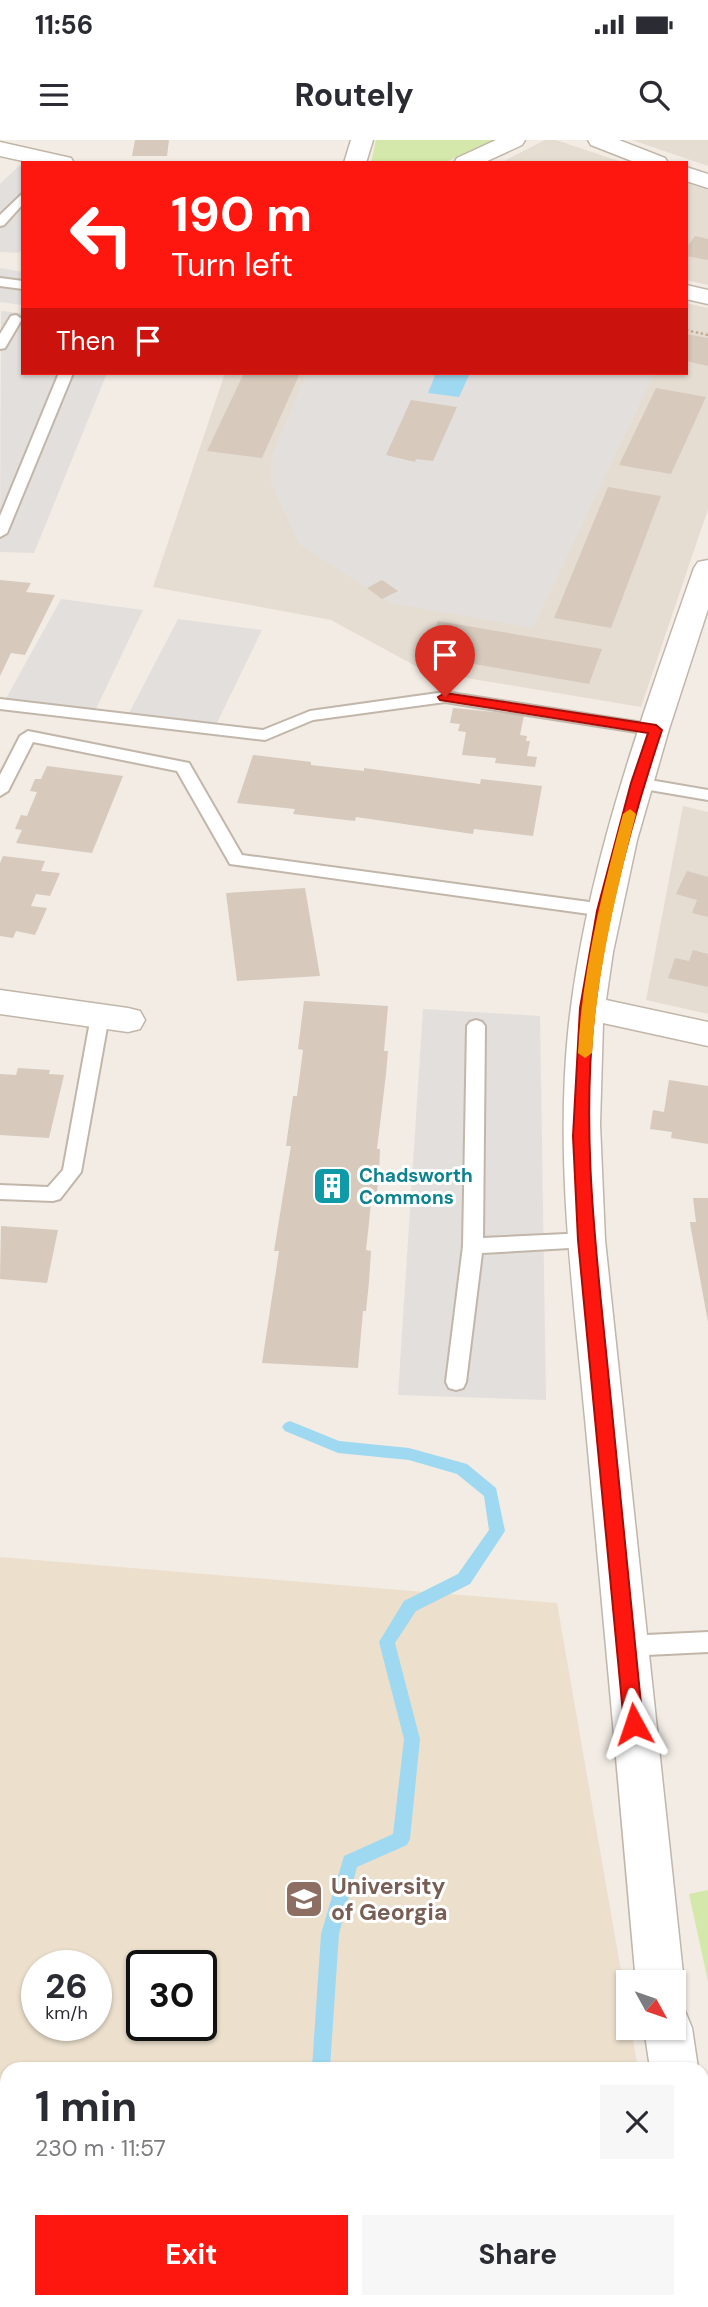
<!DOCTYPE html>
<meta charset="utf-8">
<style>
:root{--surface:#fff;--page:#f7f7f7;--text:#2b2b33;--muted:#7c7c81;--accent:#fe170f}
body{margin:0;font-family:"DM Sans",sans-serif;background:var(--page);color:var(--text);height:100vh;display:flex;flex-direction:column;font-size:26px;white-space:nowrap}
*{box-sizing:border-box;margin:0}
p{font-size:23px;color:var(--muted)}
.icon{flex:none;width:38px;height:38px;fill:none;stroke:currentColor;stroke-width:2;stroke-linecap:round;stroke-linejoin:round}
.map{position:relative;flex:1;overflow:hidden}
.drawer{position:absolute;left:0px;top:1922px;width:709px;height:247px;display:flex;flex-direction:column;background:var(--surface);border-radius:21px 21px 0 0;box-shadow:0 2px 5px #0004}
.drawer>*{flex:none}
.banner{position:absolute;left:21px;top:21px;width:667px;height:214px;border-radius:0px;box-shadow:0 2px 5px #0004;background:#fe170f;color:#fff;overflow:hidden}
.needle{width:46px;rotate:130deg}
.tools{position:absolute;left:616px;top:1830px;display:grid;gap:14px}
.tools a{display:grid;place-items:center;width:70px;height:70px;border-radius:0px;background:var(--surface);box-shadow:0 2px 5px #0004;font-size:35px}
.speed{position:absolute;left:21px;top:1810px;display:flex;gap:14px;font-size:35px;font-weight:700;text-align:center}
.speed>*{display:grid;place-content:center;width:91px;height:91px;border-radius:50%;background:var(--surface);box-shadow:0 2px 5px #0004;line-height:1}
.speed small{font-size:18px;font-weight:400}
.speed .limit{border:4px solid #111;border-radius:10px;background:#fff;color:#111}
.pin{position:absolute;display:grid;place-items:center;width:60px;height:60px;color:#fff;margin:-72px -30px;border-radius:50% 50% 50% 0;rotate:-45deg;box-shadow:0 0 7px #0007}
.pin .icon{rotate:45deg}
.me{position:absolute;width:77px;margin:-38px;rotate:355deg;stroke-linejoin:round;filter:drop-shadow(0 0 5px #0008)}
.turn{display:flex;align-items:center;gap:24px;height:147px;padding:0 35px;font-size:32px}
.turn .icon{width:91px;height:91px;stroke-width:2.5}
.turn b{display:block;font-size:49px;line-height:60px}
.then{display:flex;align-items:center;height:66px;padding:0 35px;background:#0003;gap:14px;font-size:26px}
.round{display:grid;place-items:center;flex:none;width:74px;height:74px;border-radius:0px;background:var(--page)}
.overview{display:flex;align-items:center;justify-content:space-between;height:119px;padding:0 35px}
h1{font-size:42px;font-weight:700;line-height:52px}
.primary-button{display:flex;gap:14px;margin-top:auto;padding:14px 35px}
.primary-button a{flex:1;height:80px;border-radius:0px;background:var(--accent);color:#fff;font-size:28px;font-weight:700;line-height:80px;text-align:center}
.primary-button a+a{background:var(--page);color:var(--text)}
.status{display:flex;justify-content:space-between;align-items:center;height:49px;padding:0 35px;background:var(--surface);direction:ltr}
.status svg{height:19px;fill:currentColor}
header{display:flex;justify-content:space-between;align-items:center;height:91px;padding:0 35px;background:var(--surface);font-size:32px;font-weight:700}
.map>svg:first-child{display:block}
.residential{fill:#e6ddd2}
.education{fill:#ece0cd;fill-rule:evenodd}
.green{fill:#d4e8ab}
.parking{fill:#e3dfdc}
.water{fill:#9ed9f1}
.lines{fill:none;stroke-linecap:round;stroke-linejoin:round}
.stream{fill:#9ed9f1;fill-rule:evenodd}
.building{fill:#d7c9bc}
.lane-casing{stroke:#c1b6a9;stroke-width:4}
.street-casing{stroke:#c1b6a9;stroke-width:3}
.path{stroke:#c0ad97;stroke-width:2.5;stroke-dasharray:2.5 2.5;stroke-linecap:butt}
.lane{fill:#fff;fill-rule:evenodd}
.street{fill:#fff;fill-rule:evenodd}
.route{fill:#fe170f;stroke:#a50f0a;stroke-width:2}
.slow{fill:#f59e0b}
.labels{text-anchor:middle;dominant-baseline:central;stroke-width:6;stroke-linejoin:round;paint-order:stroke}
.culture-label{font-size:19px;font-weight:bold;fill:#0d838f;stroke:#fff;text-anchor:start}
.near-education-label{font-size:23px;font-weight:bold;fill:#785e54;stroke:#fff;text-anchor:start}
</style>
<div class="status"><b>11:56</b><svg viewBox="0 0 49 12"><path d="M0 12V9h3v3zM5 12V6h3v6zM10 12V3h3v9zM15 12V0h3v12zM26 1h20v11H26zM47 4h2v5h-2z"/></svg></div>
<header><svg class="icon" aria-label="menu" viewBox="0 0 24 24"><path d="M4 6h16M4 12h16M4 18h16"/></svg>Routely<svg class="icon" aria-label="search" viewBox="0 0 24 24"><circle cx="10" cy="10" r="6"/><path d="M15 15l6 6"/></svg></header>
<div class="map">
<svg width="708" height="2167" viewBox="0 0 708 2167">
<rect width="100%" height="100%" fill="#f2ece4"/>
<!-- residential -->
<g class="residential">
<polygon points="545,0 556,0 625,23 500,23"/>
<polygon points="632,0 708,0 708,26"/>
<polygon points="686,43 708,50 708,145 686,140"/>
<polygon points="686,163 708,168 708,369 641,567 425,531 331,480 153,447 225,233 686,233"/>
<polygon points="683,666 708,672 708,874 646,860"/>
</g>
<!-- education -->
<path class="education" d="M0 1417 557 1463 628 1871V1888H631L638 1928H7V2161H527L519 2167H0ZM37 1825H96V1885H37ZM142 1825H201V1885H142Z"/>
<!-- green -->
<g class="green">
<polygon points="376,0 494,0 444,23 371,23"/>
<polygon points="708,1750 708,1841 689,1754"/>
</g>
<!-- parking -->
<g class="parking">
<polygon points="19,26 23,27 23,109 18,113 0,112 0,44"/>
<polygon points="0,128 23,132 23,165 0,162"/>
<polygon points="1,171 23,173 23,233 107,233 34,413 0,412"/>
<polygon points="307,233 654,233 533,488 390,463 299,404 270,341 272,315"/>
<polygon points="61,459 143,470 93,575 3,564"/>
<polygon points="178,479 262,490 214,589 126,579"/>
<polygon points="423,869 540,876 546,1260 398,1255"/>
</g>
<!-- water -->
<polygon class="water" points="436,233 470,233 459,257 428,253"/>
<g class="lines">
<!-- stream -->
<g class="stream">
<polygon points="290,1281 339,1301 409,1308 467,1324 496,1348 505,1391 470,1444 416,1471 395,1503 420,1599 410,1699 407,1705 357,1727 339,1794 330,1928 312,1928 321,1794 344,1716 393,1694 404,1599 379,1502 404,1461 458,1434 489,1390 484,1356 457,1334 409,1320 338,1313 285,1291 282,1287 285,1283"/>
<polygon points="267,2161 287,2161 284,2167 264,2167"/>
</g>
</g>
<!-- building -->
<g class="building">
<polygon points="135,0 169,0 167,16 132,16"/>
<polygon points="695,96 708,99 708,120 686,116 686,108"/>
<polygon points="686,194 708,198 708,226 686,221"/>
<polygon points="244,233 300,233 262,318 207,311"/>
<polygon points="656,248 706,257 671,334 619,325"/>
<polygon points="411,260 457,267 433,321 416,319 415,322 386,315"/>
<polygon points="608,347 661,356 611,488 554,478"/>
<polygon points="0,440 31,443 26,452 55,455 25,515 11,513 0,536"/>
<polygon points="382,440 398,451 382,459 367,448"/>
<polygon points="438,481 602,509 589,544 422,515"/>
<polygon points="453,568 524,575 520,595 527,596 526,601 530,601 527,616 537,617 535,627 495,623 496,618 462,615 466,592 458,591 460,584 450,583"/>
<polygon points="253,615 311,622 311,625 364,631 364,628 480,644 481,639 542,646 533,696 474,689 473,694 356,677 355,681 293,674 295,669 237,663"/>
<polygon points="47,626 123,636 92,713 16,703 22,690 15,689 21,675 27,676 37,652 30,651 35,639 41,639"/>
<polygon points="3,716 45,721 41,731 60,733 50,756 36,754 31,766 47,768 35,795 16,791 13,798 0,796 0,723"/>
<polygon points="687,731 708,737 708,777 692,773 697,760 676,754"/>
<polygon points="305,748 320,836 237,841 226,753"/>
<polygon points="693,810 708,814 708,847 668,838 675,818 689,821"/>
<polygon points="304,861 388,866 384,911 388,911 386,934 377,1009 380,1009 379,1031 376,1062 371,1061 369,1083 366,1110 371,1111 369,1142 366,1171 363,1171 358,1228 262,1223 279,1111 274,1111 291,1006 286,1006 293,956 297,956 303,910 298,909"/>
<polygon points="18,928 50,930 49,934 64,935 49,998 0,995 0,934 16,935"/>
<polygon points="669,940 708,946 708,1004 671,998 672,992 650,989 653,970 664,972"/>
<polygon points="693,1058 708,1058 708,1182 691,1089 690,1082 696,1082"/>
<polygon points="1,1086 58,1090 47,1143 0,1139"/>
</g>
<g class="lines">
<defs>
<g id="lane">
<polygon points="23,53 23,64 4,85 0,86 0,75"/>
<polygon points="0,138 23,141 23,149 0,146"/>
<polygon points="16,175 22,179 5,208 0,209 0,194 11,176"/>
<polygon points="59,233 73,233 7,393 0,397 0,376"/>
<polygon points="445,552 656,585 664,590 656,595 445,562 313,580 265,600 0,569 0,559 263,590 310,571"/>
<polygon points="28,591 189,623 242,715 604,764 613,770 604,776 230,724 177,631 33,602 8,651 0,656 0,635 20,596"/>
<polygon points="638,638 708,650 708,660 632,647 630,643"/>
<polygon points="100,870 106,872 109,876 81,1032 60,1059 53,1061 0,1059 0,1045 48,1047 63,1030 91,876 94,872"/>
<polygon points="476,880 482,882 485,886 483,1098 587,1093 594,1095 597,1100 594,1105 587,1107 482,1113 466,1242 463,1248 456,1250 449,1248 446,1242 463,1106 467,886 470,882"/>
<polygon points="708,1492 708,1512 626,1516 618,1513 615,1506 618,1499 626,1496"/>
</g>
<g id="street">
<polygon points="351,0 373,0 366,23 344,23"/>
<polygon points="496,0 525,0 522,5 483,23 454,23 457,18"/>
<polygon points="588,0 619,0 665,18 668,23 637,23 591,5"/>
<polygon points="0,2 71,18 74,23 32,23 0,16"/>
<polygon points="686,27 708,34 708,48 686,41"/>
<polygon points="686,145 708,150 708,164 686,159"/>
<path d="M708 420V469L669 589 637 700 613 812 606 860 708 882V906L603 883 600 984 605 1100 684 1843 674 1860V1843H636C620 1658 603 1474 586 1289 574 1158 555 1025 568 893 584 734 641 579 694 428L698 422Z"/>
<polygon points="0,850 128,868 140,871 145,880 140,889 128,892 0,874"/>
<polygon points="674,1867 685,1871 692,1888 698,1928 650,1928 644,1888 674,1888"/>
<polygon points="702,2075 708,2077 708,2165 700,2161"/>
</g>
</defs>
<!-- lane casing -->
<use href="#lane" class="lane-casing"/>
<!-- street casing -->
<use href="#street" class="street-casing"/>
<!-- path -->
<polyline class="path" points="686,190 708,195"/>
<!-- lane -->
<use href="#lane" class="lane"/>
<!-- street -->
<use href="#street" class="street"/>
</g>
<!-- route -->
<path class="route" d="M445 553 656 585 662 590C632 680 606 773 595 867 581 985 595 1103 607 1221 619 1342 631 1463 643 1584L640 1590 634 1592 627 1590 624 1584 578 1100 573 996 580 868 597 771 631 643 648 593 440 560 438 557Z"/>
<!-- slow -->
<path class="slow" d="M630 669 636 674C616 753 597 831 592 913L585 918 578 913C582 831 602 753 623 674Z"/>
<!-- icons -->
<defs>
<symbol id="building-square" viewBox="-11 -11 22 22"><rect x="-9" y="-9" width="18" height="18" rx="4" fill="#0f9aa8" stroke="#fff"/><path d="M-4-6H4V6H1V3H-1V6H-4ZM-2.5-4.3h1.7v1.8h-1.7ZM.8-4.3h1.7v1.8H.8ZM-2.5-1h1.7V.8h-1.7ZM.8-1h1.7V.8H.8Z" fill="#fff"/></symbol>
<symbol id="university-square" viewBox="-11 -11 22 22"><rect x="-9" y="-9" width="18" height="18" rx="4" fill="#8d6e63" stroke="#fff"/><path d="M0-5L7-2L0 1L-7-2ZM-4 1L0 2.5L4 1V4Q0 6-4 4Z" fill="#fff"/></symbol>
</defs>
<g fill-rule="evenodd">
<use href="#building-square" x="310" y="1024" width="44" height="44"/>
<use href="#university-square" x="282" y="1737" width="44" height="44"/>
</g>
<g class="labels">
<!-- culture labels -->
<g class="culture-label">
<text x="359" y="1035">Chadsworth<tspan x="359" dy="22">Commons</tspan></text>
</g>
<!-- near-education labels -->
<g class="near-education-label">
<text x="331" y="1746">University<tspan x="331" dy="26">of Georgia</tspan></text>
</g>
</g>
</svg>
<div class="tools">
<a><svg class="needle" viewBox="-14 -14 28 28"><path d="M0-13l5 13h-10z" fill="#e53935"/><path d="M0 13l5-13h-10z" fill="#7c7c81"/></svg></a>
</div>
<div class="speed"><div>26<small>km/h</small></div><div class="limit">30</div></div>
<div class="pin" style="left:445px;top:557px;background:#d93025"><svg class="icon" aria-label="arrive" viewBox="0 0 24 24"><path d="M6 21V4h12l-3 4 3 4H6"/></svg></div>
<svg class="me" style="left:634px;top:1584px" viewBox="-20 -20 40 40"><path d="M0-17L14 15 0 8-14 15z" fill="#fe170f" stroke="#fff" stroke-width="4"/></svg>
<div class="banner">
<div class="turn"><svg class="icon" aria-label="left" viewBox="0 0 24 24"><path d="M17 20v-9H6M10 6l-5 5 5 5"/></svg><div><b>190 m</b>Turn left</div></div>
<div class="then">Then<svg class="icon" aria-label="arrive" viewBox="0 0 24 24"><path d="M6 21V4h12l-3 4 3 4H6"/></svg></div>
</div>
<section class="drawer">
<div class="overview"><div><h1>1 min</h1><p>230 m · 11:57</p></div><a class="round"><svg class="icon" aria-label="close" viewBox="0 0 24 24"><path d="M6 6l12 12M18 6L6 18"/></svg></a></div>
<div class="primary-button"><a>Exit</a><a>Share</a></div>
</section>
</div>
